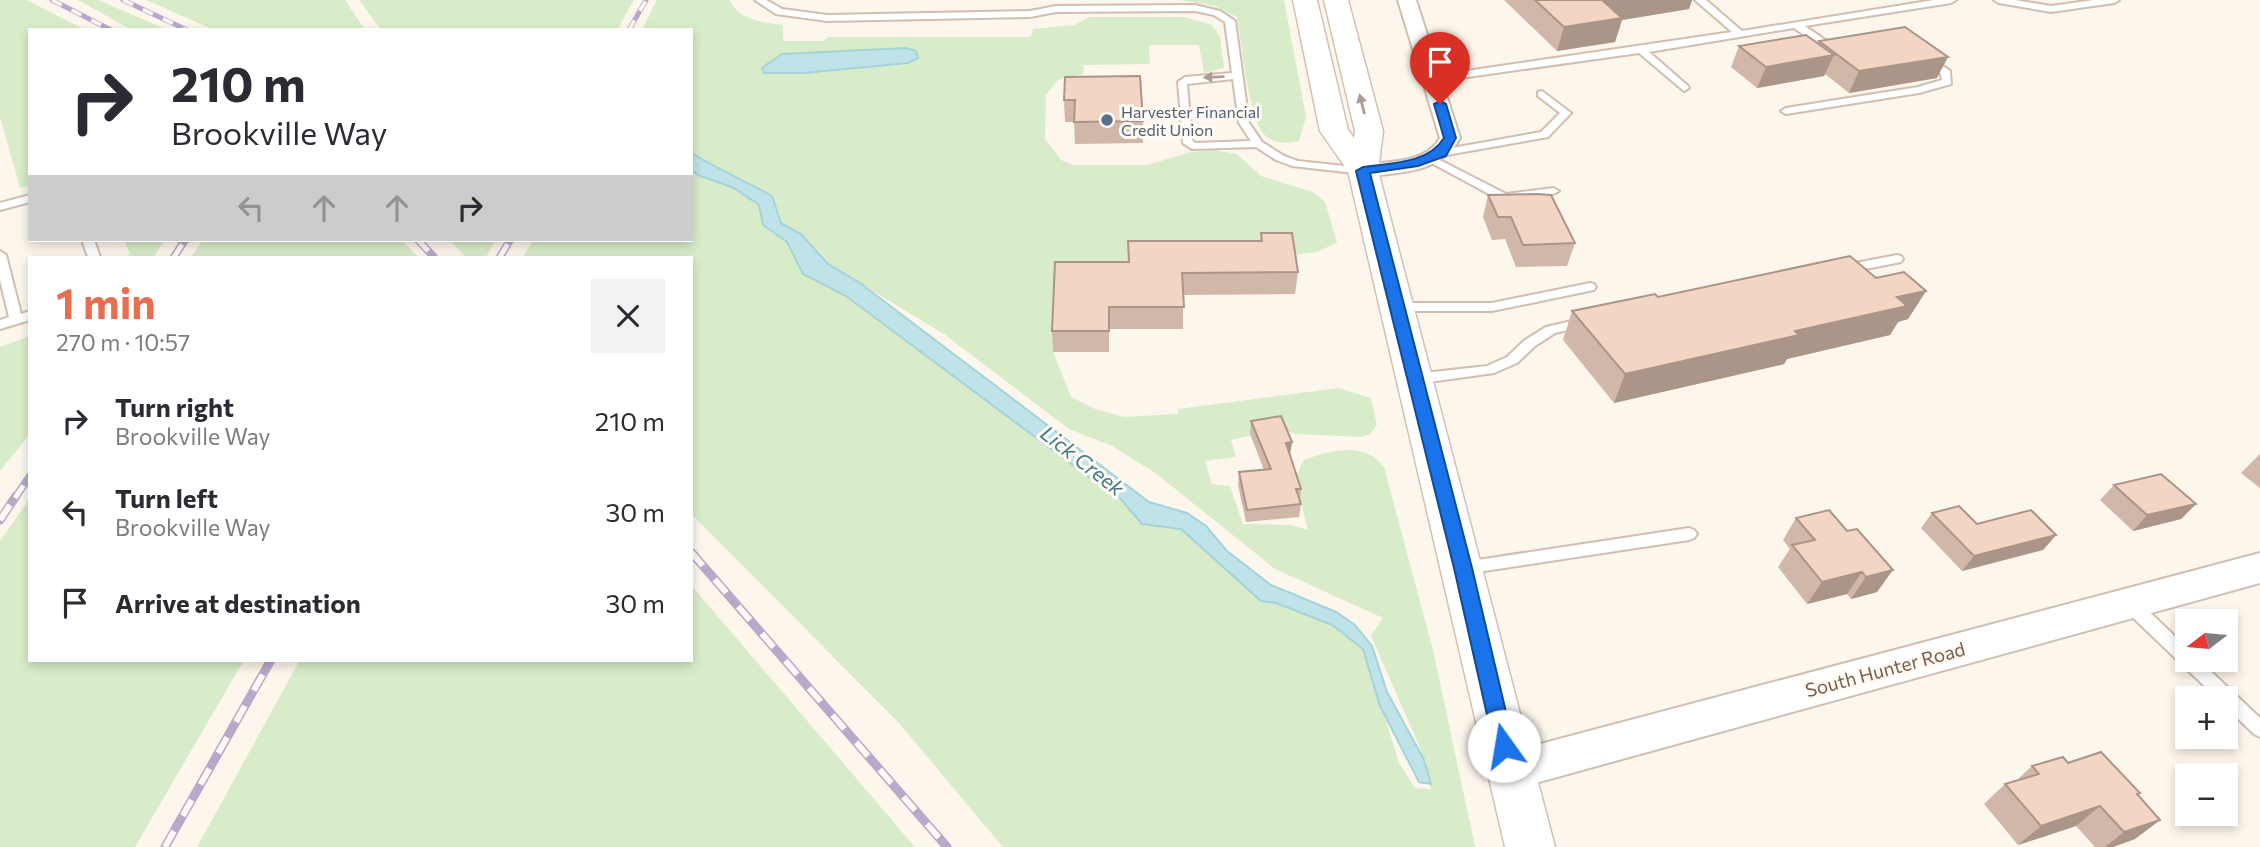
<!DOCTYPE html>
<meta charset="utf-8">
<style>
:root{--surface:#fff;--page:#f2f2f3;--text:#2b2b33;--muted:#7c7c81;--accent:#e76f51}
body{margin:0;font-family:Commissioner,sans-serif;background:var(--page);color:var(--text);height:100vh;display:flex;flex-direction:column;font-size:26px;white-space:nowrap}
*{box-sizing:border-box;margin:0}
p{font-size:23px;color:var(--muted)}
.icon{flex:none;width:38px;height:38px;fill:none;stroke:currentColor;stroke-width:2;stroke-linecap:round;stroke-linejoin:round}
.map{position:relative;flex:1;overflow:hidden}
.drawer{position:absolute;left:28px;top:256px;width:665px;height:406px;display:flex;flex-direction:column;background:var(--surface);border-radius:0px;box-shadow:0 4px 10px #0003}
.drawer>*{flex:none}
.hud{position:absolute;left:28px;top:28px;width:665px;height:214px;border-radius:0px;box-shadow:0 4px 10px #0003;background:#fff;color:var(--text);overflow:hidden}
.needle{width:46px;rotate:254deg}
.buttons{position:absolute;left:2175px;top:609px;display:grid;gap:14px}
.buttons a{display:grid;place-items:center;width:63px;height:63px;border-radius:0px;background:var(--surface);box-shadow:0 4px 10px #0003;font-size:35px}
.pin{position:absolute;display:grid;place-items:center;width:60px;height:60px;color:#fff;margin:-72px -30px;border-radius:50% 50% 50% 0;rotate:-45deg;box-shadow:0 0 7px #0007}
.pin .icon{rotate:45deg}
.me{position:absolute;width:77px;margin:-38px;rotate:347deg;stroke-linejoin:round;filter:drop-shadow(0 0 5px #0008)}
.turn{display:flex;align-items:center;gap:24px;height:147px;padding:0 28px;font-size:32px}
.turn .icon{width:91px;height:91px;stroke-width:2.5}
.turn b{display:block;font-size:49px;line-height:60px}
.lanes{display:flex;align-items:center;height:66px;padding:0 28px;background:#0003;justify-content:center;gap:35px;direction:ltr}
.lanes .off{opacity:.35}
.round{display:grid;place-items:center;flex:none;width:74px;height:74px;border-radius:0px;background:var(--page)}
.summary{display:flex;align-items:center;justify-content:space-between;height:119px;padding:0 28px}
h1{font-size:42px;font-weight:700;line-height:52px;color:var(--accent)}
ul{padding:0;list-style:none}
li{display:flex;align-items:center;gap:21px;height:91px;padding:0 28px}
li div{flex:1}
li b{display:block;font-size:26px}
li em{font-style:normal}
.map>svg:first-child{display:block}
.green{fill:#d8ecc9;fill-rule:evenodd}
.water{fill:#bfe3e8;stroke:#a5d3da;stroke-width:2}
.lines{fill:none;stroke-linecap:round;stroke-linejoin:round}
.service-casing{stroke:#d1beb0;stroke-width:4}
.minor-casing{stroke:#d1beb0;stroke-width:4}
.tertiary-casing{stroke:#d1beb0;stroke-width:4}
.secondary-casing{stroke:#d6c0b0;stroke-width:3}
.service{fill:#fff;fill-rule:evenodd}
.minor{fill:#fff;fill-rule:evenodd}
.tertiary{fill:#fff;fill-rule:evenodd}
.secondary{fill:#fff;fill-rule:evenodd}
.rail-far2-casing{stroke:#b9a8c9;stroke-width:5}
.rail-far1-casing{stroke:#b9a8c9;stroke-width:8}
.rail-casing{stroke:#b9a8c9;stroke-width:9}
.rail-far2{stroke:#fffaf3;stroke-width:3.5;stroke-dasharray:11;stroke-linecap:butt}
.rail-far1{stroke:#fffaf3;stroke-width:5;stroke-dasharray:15;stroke-linecap:butt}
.rail{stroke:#fffaf3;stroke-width:6;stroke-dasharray:18;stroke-linecap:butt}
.wall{fill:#d1b7a8}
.shaded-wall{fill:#aa9588}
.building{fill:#f3d5c3;stroke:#aa9588;stroke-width:2}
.oneway{fill:#af9d94}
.route{fill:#1a73e8;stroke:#114b97;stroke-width:2}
.service-dot{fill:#5c6f8a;stroke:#fffaf3;stroke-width:2.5}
.labels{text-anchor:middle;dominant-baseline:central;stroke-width:6;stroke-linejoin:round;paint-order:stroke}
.far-service-label{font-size:16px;fill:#4e5e75;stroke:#fffaf3;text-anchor:start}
.street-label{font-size:19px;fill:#7a5c4d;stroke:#fffaf3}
.water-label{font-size:21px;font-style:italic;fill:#437c86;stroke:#fffaf3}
</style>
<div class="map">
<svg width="2260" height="847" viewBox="0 0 2260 847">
<rect width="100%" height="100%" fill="#fdf6ec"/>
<!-- green -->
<g class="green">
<polygon points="0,0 27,0 85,30 30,30 30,185 20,188 0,117"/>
<polygon points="78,0 98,0 168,30 132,30"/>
<polygon points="146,0 345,0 365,30 214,30"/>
<polygon points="359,0 634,0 617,30 381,30"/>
<path d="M657 0H730C739 21 763 22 783 25V41H824L828 37H1031L1033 29 1074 25 1090 17H1184L1212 25 1220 37 1224 68 1204 73 1199 45H1149L1150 64 1084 65 1083 74 1058 80 1046 95 1045 139 1061 160 1074 165H1147L1191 152 1214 150 1237 154 1261 176 1313 192 1325 202 1337 243 1316 252 1057 284 1053 352 1071 397 1095 409 1124 417 1178 414V409L1339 388 1371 398 1377 425 1370 434 1362 437 1296 434 1279 429 1231 440 1236 457 1205 461 1212 484 1230 486 1243 524 1290 525 1308 530 1295 478 1304 460C1331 450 1365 441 1384 467L1433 650 1475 847H1003L898 722 691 514V257H523L533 240H691V170L698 175 734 188 759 205 763 225 787 242 803 274 846 296 1093 480 1114 491 1142 524 1181 529 1260 600 1276 603 1332 625 1364 649 1399 763 1415 788 1431 789 1418 743 1371 636 1383 618 1275 569 1154 472 1112 446 1069 429 944 334 828 264 801 234 781 223 747 182 728 175 691 153V30H642ZM889 48 908 63 804 73 775 57 782 54Z"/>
<path d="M1180 0H1284L1306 117 1299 141C1288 143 1277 145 1267 137 1248 123 1242 42 1237 17L1215 6Z"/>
<polygon points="124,240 165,240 154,257 124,257 130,254"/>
<polygon points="203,240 402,240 418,257 191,257"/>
<polygon points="449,240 496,240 486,257 466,257"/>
<polygon points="30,336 30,434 0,471 0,347"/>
<polygon points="30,498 30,660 244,660 135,847 0,847 0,541"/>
<polygon points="691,585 915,847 197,847 300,660 691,660"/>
</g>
<!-- water -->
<g class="water">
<polygon points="906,48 916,51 918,58 908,63 804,73 764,73 762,68 782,54"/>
<path d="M691 153C718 169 745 181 772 196L781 223 801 234 828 264 860 283 1149 502 1187 513 1206 526 1227 551 1271 585 1336 612 1355 625 1372 646 1387 692 1424 760 1431 784 1419 782 1380 706 1363 649 1332 625 1276 603 1261 601 1181 529 1142 524 1114 491 1093 480 846 296 803 274 787 242 763 225 759 205 734 188 698 175 691 170Z"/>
</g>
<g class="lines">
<defs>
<g id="service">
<path d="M755 0H766L782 9 827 15 1030 11 1056 6 1195 5 1220 11 1235 21 1249 123 1262 142 1284 156 1298 161 1363 168 1369 171 1363 174 1292 166 1276 160 1256 147 1192 149 1183 143 1178 82 1185 77 1232 73 1225 22 1214 15 1195 11 1056 12 1030 17 827 21 776 14ZM1233 79 1239 123 1251 141 1195 143 1192 140 1187 84Z"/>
<path d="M1695 0H1706L1742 31 1934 0H1956L1951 3 1805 26 1825 40 1841 43 1843 45C1827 55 1808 37 1794 28L1649 52 1688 86 1689 88 1684 91 1639 53 1432 82 1427 79 1432 76 1732 32Z"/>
<polygon points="1994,0 2015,0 2051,6 2094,0 2119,0 2114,3 2051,12 1999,3"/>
<polygon points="1926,54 1950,71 1951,84 1919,93 1786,114 1781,111 1786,108 1918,87 1942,80 1941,74 1921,57"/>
<polygon points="1542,91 1571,113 1548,137 1441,156 1435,153 1441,150 1541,132 1560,113 1538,96 1538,92"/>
<polygon points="1430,155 1506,194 1553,188 1559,191 1553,194 1500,200 1426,160 1426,156"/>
<polygon points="30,195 30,202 0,210 0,203"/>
<polygon points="82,240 94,240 100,257 88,257"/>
<polygon points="0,251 6,255 21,314 30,311 30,320 0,329 0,320 9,317 0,280"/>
<polygon points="1897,255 1901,256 1903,259 1901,262 1845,273 1839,269 1845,265"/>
<polygon points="1590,283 1594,284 1596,287 1594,290 1492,311 1397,311 1391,307 1397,303 1492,303"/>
<polygon points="1585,318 1591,322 1590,325 1555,333 1535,346 1517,363 1494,373 1415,384 1408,379 1415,374 1487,366 1507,357 1525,340 1546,327"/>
<polygon points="1689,528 1694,530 1697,534 1694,538 1689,540 1464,574 1458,572 1456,568 1458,564 1464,562"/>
<polygon points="2130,597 2136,599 2188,649 2188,660 2199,660 2260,718 2260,737 2254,734 2226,707 2226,698 2217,698 2124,609 2122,604 2124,599"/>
</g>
<path id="minor" d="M1398 0H1416L1460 138C1441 174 1399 172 1363 177L1356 175 1352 171 1356 167C1382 160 1425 166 1440 138Z"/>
<polygon id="tertiary" points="2260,553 2260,583 1510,790 1495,785 1489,771 1495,757 1510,752"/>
<polygon id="secondary" points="1293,0 1317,0 1348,130 1354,138 1355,131 1324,0 1348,0 1383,131 1378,171 1555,847 1505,847 1348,171 1320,131"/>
</defs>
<!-- service casing -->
<use href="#service" class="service-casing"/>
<!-- minor casing -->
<use href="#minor" class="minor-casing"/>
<!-- tertiary casing -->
<use href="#tertiary" class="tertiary-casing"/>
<!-- secondary casing -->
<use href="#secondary" class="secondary-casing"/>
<!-- service -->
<use href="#service" class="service"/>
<!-- minor -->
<use href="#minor" class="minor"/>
<!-- tertiary -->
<use href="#tertiary" class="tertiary"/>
<!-- secondary -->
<use href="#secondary" class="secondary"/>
<defs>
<g id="rail-far2">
<polyline points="52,0 111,30"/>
<polyline points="123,0 187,30"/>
<polyline points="629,30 646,0"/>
</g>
<g id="rail-far1">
<polyline points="418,240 434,257"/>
<polyline points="174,257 185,240"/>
<polyline points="500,257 510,240"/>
<polyline points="15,498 30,476"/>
</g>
<g id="rail">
<polyline points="0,520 16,496"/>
<polyline points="691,552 947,847"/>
<polyline points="165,847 271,660"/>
</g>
</defs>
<!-- rail-far2 casing -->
<use href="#rail-far2" class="rail-far2-casing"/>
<!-- rail-far1 casing -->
<use href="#rail-far1" class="rail-far1-casing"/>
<!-- rail casing -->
<use href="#rail" class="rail-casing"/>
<!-- rail-far2 -->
<use href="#rail-far2" class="rail-far2"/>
<!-- rail-far1 -->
<use href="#rail-far1" class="rail-far1"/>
<!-- rail -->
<use href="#rail" class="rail"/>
</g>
<!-- wall -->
<g class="wall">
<polygon points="1504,0 1692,0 1689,9 1622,20 1615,42 1557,51"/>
<polygon points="1819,41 1937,78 1849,93 1825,74 1824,76 1757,88 1731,67 1739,46 1817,44"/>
<polygon points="1065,77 1143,121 1143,143 1075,144 1074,122 1065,122 1064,100"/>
<polygon points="1488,195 1575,243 1567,266 1516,267 1505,239 1492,240 1483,217"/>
<polygon points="1261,233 1298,272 1295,294 1183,295 1183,329 1109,329 1109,352 1053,352 1052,331 1128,262 1260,241"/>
<polygon points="1876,278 1926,291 1908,319 1898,322 1890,335 1787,359 1784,364 1614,403 1563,340 1572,311 1658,297"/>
<polygon points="1251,421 1290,455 1301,489 1300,499 1301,504 1299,517 1246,522 1238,485 1239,472 1264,470 1250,434"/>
<polygon points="2260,454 2260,488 2241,473"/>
<polygon points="2114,485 2196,504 2181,519 2133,531 2100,500"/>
<polygon points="1829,510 1877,592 1851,599 1847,594 1807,604 1778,567 1790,549 1783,540 1796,518"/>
<polygon points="1932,513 1977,524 2056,535 2043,550 1962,571 1921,528"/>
<polygon points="2032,766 2138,795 2160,820 2135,839 2113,847 2095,847 2076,826 2018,845 1984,804 2005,784 2017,780"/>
</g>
<!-- shaded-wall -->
<g class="shaded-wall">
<polygon points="1602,0 1692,0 1689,9 1622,20 1615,42 1557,51 1564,27"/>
<polygon points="1834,55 1824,76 1757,88 1766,67"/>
<polygon points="1948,57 1937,78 1849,93 1859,71"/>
<polygon points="1926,291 1908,319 1898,322 1890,335 1787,359 1784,364 1614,403 1625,374 1795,331 1897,297"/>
<polygon points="1292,442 1290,455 1286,443"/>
<polygon points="2196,504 2181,519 2133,531 2147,515"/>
<polygon points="2056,535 2043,550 1962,571 1974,556"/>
<polygon points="1893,570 1877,592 1851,599 1866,577"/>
<polygon points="1862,572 1847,594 1807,604 1822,582"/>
<polygon points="2100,806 2076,826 2018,845 2041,826"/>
<polygon points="2160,820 2135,839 2113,847 2105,847 2124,832"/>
</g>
<!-- building -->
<g class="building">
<polygon points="1535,0 1602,0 1622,18 1564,27"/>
<polygon points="1905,27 1948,57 1859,71 1819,41"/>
<polygon points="1806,35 1834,55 1766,67 1739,46"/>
<polygon points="1140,76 1143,121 1074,122 1075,100 1064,100 1065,77"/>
<polygon points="1537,194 1551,195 1575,243 1523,245 1511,217 1498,217 1488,195"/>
<polygon points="1261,233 1292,233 1298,272 1182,273 1184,307 1109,307 1109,331 1052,331 1055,262 1129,262 1128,241 1262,241"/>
<polygon points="1850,256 1876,278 1904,272 1926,291 1897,297 1907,306 1795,331 1799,335 1625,374 1572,311 1655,294 1658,297"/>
<polygon points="1281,416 1292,442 1286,443 1301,489 1296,489 1301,504 1247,510 1239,472 1271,469 1251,421"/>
<polygon points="2161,474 2196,504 2147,515 2114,485"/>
<polygon points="1959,506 1977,524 2031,510 2056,535 1974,556 1932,513"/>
<polygon points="1829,510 1847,531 1857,529 1893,570 1866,577 1862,572 1822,582 1792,545 1815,540 1796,518"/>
<polygon points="2101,752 2140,793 2137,794 2160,820 2124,832 2100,806 2041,826 2005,784 2039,774 2032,766 2063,757 2068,763"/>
</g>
<!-- one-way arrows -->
<defs><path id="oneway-solid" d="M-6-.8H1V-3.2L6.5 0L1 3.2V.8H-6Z" transform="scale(1.75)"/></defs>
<g class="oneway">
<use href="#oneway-solid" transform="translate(1214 77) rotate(178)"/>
<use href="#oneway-solid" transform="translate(1362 104) rotate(-104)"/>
</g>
<!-- route -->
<path class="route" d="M1440 101 1446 104 1456 138 1446 156 1418 166 1370 173 1472 568 1514 746 1511 752 1504 755 1497 752 1494 746 1454 568 1356 171 1363 167C1390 163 1428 164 1444 138L1434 104Z"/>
<!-- markers -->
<circle class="service-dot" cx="1107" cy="120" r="7"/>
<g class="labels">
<!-- far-service labels -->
<g class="far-service-label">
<text x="1121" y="111">Harvester Financial<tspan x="1121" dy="18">Credit Union</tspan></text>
</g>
<!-- street labels -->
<g class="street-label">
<text transform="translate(1885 669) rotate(-15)">South Hunter Road</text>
</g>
<!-- water labels -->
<g class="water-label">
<text transform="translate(1083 460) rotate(38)">Lick Creek</text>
</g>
</g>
</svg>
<div class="buttons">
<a><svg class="needle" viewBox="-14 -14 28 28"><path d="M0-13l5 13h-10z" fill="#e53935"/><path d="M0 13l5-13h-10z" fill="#7c7c81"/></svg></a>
<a>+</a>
<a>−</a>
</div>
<div class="pin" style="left:1440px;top:104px;background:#d93025"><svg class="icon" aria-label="arrive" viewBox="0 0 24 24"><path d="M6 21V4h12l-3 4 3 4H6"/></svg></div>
<svg class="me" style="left:1504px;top:746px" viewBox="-20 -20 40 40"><circle r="19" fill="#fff"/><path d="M0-13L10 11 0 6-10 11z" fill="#1a73e8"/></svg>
<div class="hud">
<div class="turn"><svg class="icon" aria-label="right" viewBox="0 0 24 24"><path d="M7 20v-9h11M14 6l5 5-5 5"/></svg><div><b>210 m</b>Brookville Way</div></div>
<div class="lanes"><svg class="icon off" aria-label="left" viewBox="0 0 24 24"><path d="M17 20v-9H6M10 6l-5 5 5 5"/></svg><svg class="icon off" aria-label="ahead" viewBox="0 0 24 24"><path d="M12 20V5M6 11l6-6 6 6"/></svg><svg class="icon off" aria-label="ahead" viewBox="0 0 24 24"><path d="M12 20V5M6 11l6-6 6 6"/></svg><svg class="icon" aria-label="right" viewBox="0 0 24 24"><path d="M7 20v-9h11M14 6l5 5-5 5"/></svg></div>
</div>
<section class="drawer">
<div class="summary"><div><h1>1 min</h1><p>270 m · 10:57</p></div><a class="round"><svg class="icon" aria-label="close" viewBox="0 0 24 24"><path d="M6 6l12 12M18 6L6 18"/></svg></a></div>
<ul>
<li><svg class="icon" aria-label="right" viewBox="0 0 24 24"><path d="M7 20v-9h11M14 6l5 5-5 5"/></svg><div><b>Turn right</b><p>Brookville Way</p></div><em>210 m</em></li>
<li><svg class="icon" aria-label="left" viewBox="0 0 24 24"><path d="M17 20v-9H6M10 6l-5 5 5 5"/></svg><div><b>Turn left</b><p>Brookville Way</p></div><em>30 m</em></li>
<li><svg class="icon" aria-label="arrive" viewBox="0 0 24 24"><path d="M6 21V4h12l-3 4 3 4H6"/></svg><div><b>Arrive at destination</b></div><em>30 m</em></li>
</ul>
</section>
</div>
